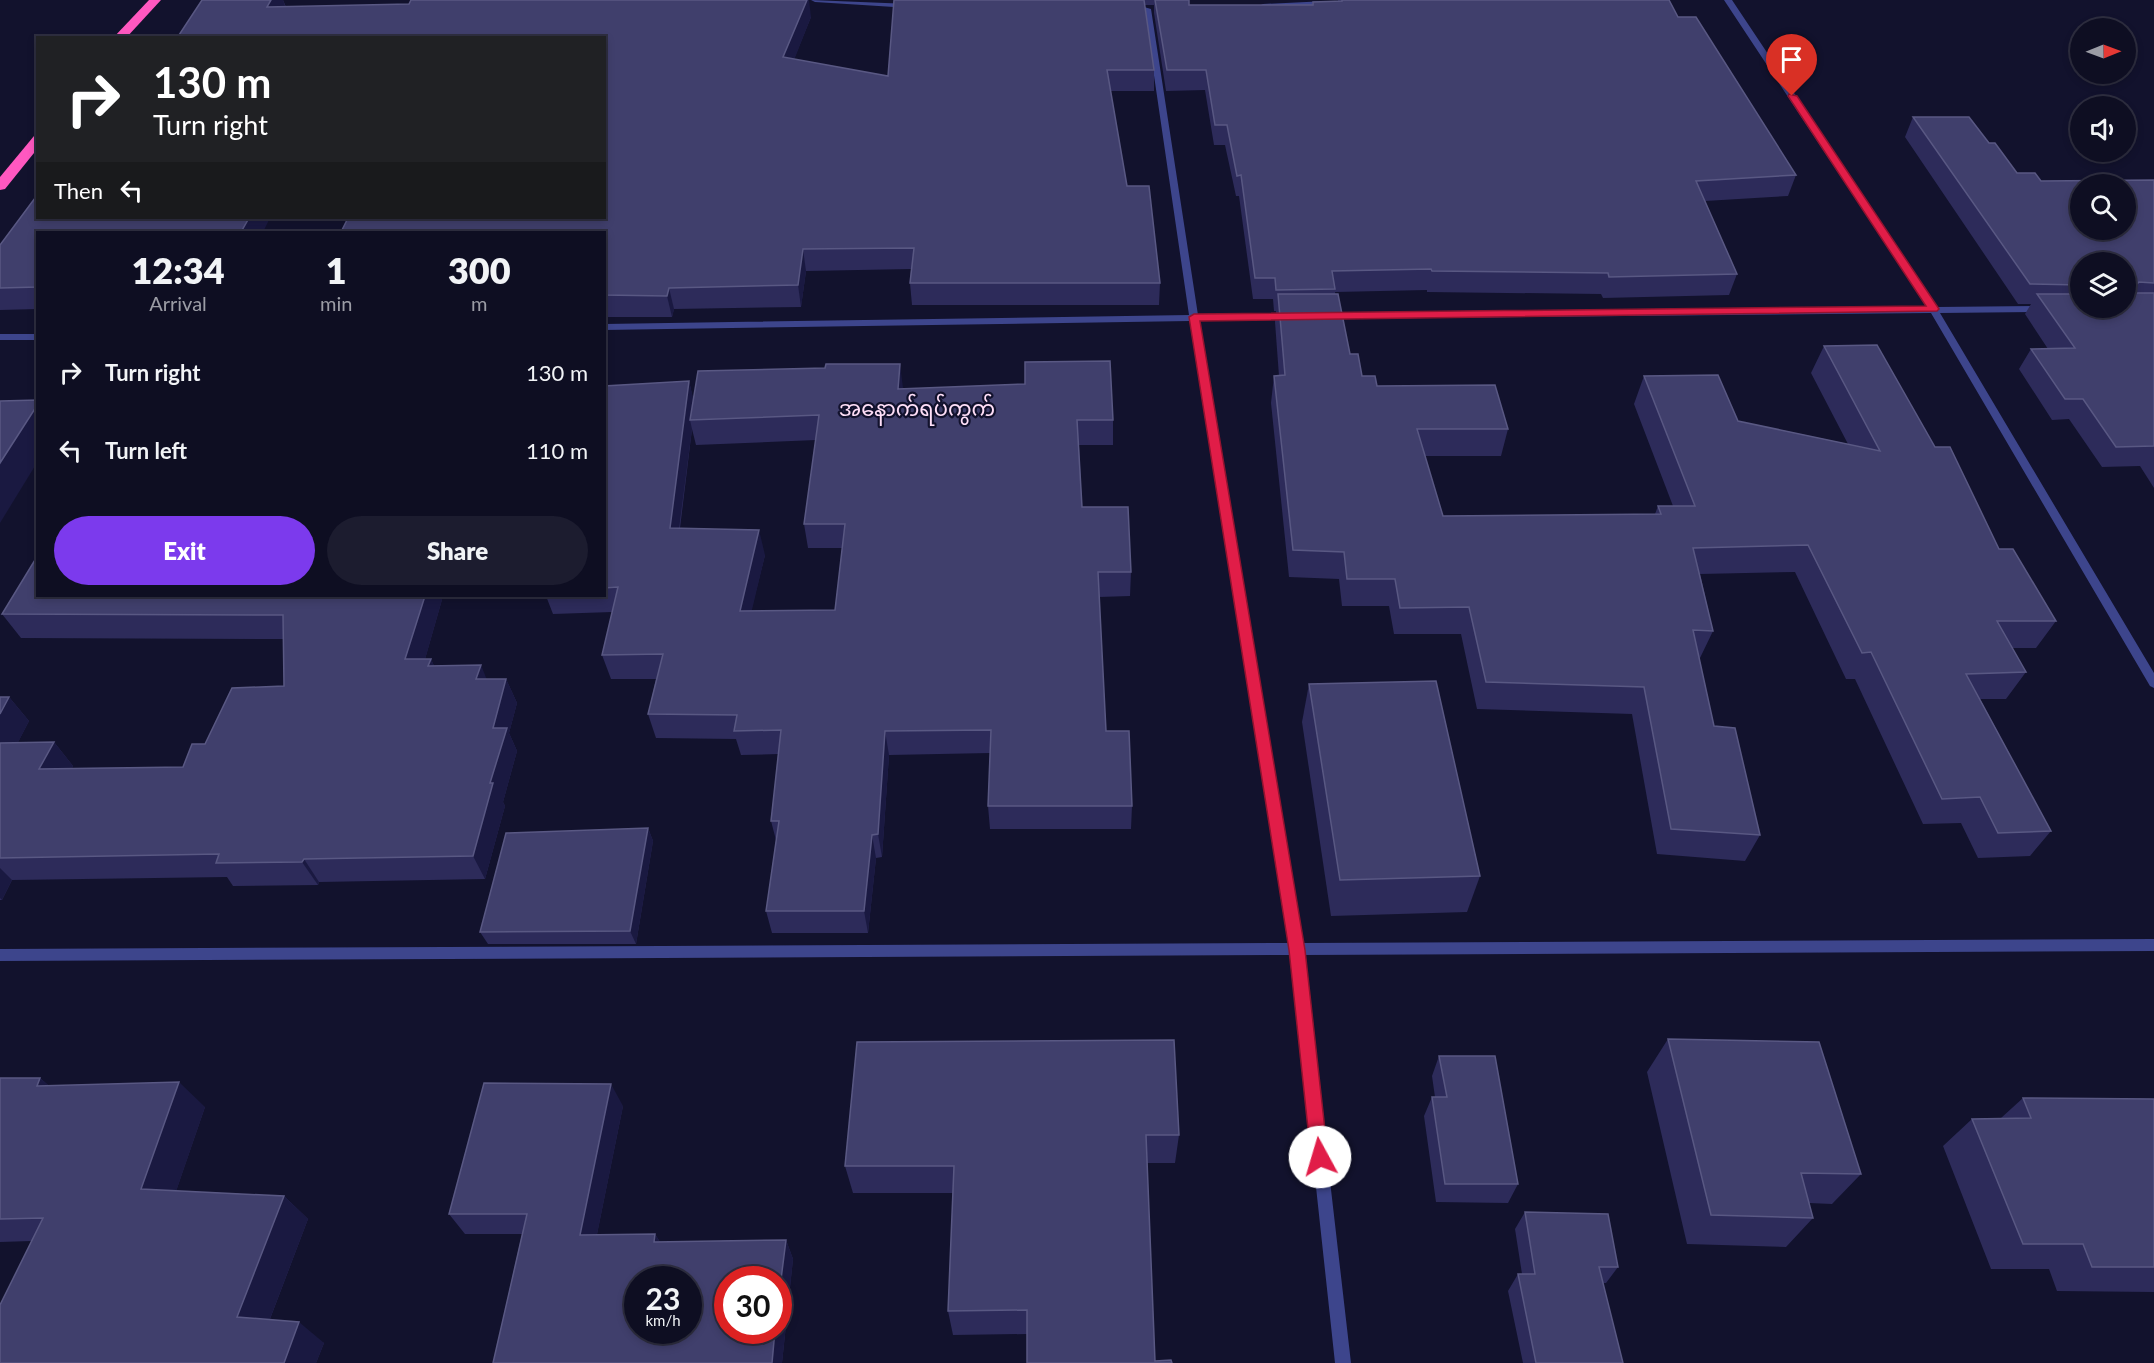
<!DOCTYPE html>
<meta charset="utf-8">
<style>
:root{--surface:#0e0e22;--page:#1c1c2f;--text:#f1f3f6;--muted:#9b9ca5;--line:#2e2e40;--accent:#7c3aed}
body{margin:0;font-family:Lato,"Noto Sans Myanmar",sans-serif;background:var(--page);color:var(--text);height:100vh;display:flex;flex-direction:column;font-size:22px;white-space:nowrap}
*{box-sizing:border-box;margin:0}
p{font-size:20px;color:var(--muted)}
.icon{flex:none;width:33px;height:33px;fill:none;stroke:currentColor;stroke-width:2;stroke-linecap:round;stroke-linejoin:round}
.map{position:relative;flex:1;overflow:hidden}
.sheet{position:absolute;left:36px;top:231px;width:570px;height:366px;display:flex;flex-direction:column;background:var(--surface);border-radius:0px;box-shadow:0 3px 9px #0003,0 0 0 2px var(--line)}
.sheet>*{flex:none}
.hud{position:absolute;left:36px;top:36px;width:570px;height:183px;border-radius:0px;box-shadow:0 3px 9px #0003,0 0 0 2px var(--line);background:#202124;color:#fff;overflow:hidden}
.needle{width:39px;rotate:89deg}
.tools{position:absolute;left:2070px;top:18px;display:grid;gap:12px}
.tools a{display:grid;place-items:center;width:66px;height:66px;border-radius:50%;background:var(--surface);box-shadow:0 3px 9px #0003,0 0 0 2px var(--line);font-size:30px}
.speed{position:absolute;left:624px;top:1266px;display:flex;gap:12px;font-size:30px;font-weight:700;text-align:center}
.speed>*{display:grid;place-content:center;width:78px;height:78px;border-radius:50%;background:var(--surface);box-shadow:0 3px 9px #0003,0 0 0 2px var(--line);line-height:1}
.speed small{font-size:15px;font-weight:400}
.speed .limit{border:9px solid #d22;background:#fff;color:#111}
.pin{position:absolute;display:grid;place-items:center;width:51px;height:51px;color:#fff;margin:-62px -26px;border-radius:50% 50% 50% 0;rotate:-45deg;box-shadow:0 0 6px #0007}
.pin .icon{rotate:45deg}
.me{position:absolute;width:66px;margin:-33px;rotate:354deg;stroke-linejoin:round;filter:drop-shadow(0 0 4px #0008)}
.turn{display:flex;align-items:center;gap:21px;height:126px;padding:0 18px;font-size:27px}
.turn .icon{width:78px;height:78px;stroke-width:2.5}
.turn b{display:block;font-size:42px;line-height:51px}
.then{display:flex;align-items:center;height:57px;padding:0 18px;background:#0003;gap:12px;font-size:22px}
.eta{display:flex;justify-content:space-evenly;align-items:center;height:102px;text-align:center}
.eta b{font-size:36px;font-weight:800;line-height:42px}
.primary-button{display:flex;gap:12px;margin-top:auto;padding:12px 18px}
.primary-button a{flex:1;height:69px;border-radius:36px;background:var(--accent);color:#fff;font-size:24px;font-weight:800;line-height:69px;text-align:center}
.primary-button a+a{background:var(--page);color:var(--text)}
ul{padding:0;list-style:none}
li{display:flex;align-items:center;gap:18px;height:78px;padding:0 18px}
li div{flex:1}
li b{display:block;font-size:22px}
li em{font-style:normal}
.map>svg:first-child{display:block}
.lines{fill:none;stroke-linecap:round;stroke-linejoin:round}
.street{fill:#3d458c;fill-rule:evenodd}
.highway{fill:#ff58c0;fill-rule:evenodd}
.wall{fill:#2d2b5a;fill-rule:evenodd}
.shaded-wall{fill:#1a1941}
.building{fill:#403f6c;stroke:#595883;stroke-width:1.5;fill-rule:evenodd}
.route{fill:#e11d48;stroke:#92132f;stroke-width:1.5}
.labels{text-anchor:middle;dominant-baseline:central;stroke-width:4.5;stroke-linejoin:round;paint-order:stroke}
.quarter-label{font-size:21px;fill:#ffdff8;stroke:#12122d}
</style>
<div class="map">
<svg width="2154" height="1363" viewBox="0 0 2154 1363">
<rect width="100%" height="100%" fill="#12122d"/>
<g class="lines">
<!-- street -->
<g class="street">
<polygon points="811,0 910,4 914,6 910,8 815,2"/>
<polygon points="1724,0 1732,0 1937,307 2045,306 2050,309 2045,312 1940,313 2154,673 2154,688 2150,686 1931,313 1327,319 1322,316 1327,313 1927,307"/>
<polygon points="1327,1 1331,3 1330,5 1263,8 1259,6 1263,4"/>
<polygon points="1144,7 1151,9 1198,315 1292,313 1297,316 1292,319 1199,320 1303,943 2154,939 2154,951 1304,955 1351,1363 1335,1363 1291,955 0,961 0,949 1289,943 1190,321 604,330 604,324 1189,315"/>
<rect x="0" y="334" width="38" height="6"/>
</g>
<!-- highway -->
<g class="highway">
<polygon points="149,0 161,0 126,38 113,38"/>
<polygon points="38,135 38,148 5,189 0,190 0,177 34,136"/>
</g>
</g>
<!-- wall -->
<g class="wall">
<polygon points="202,0 283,0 286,7 811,17 794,59 888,76 894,0 1189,0 1189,5 1312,5 1313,2 1338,1 1338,0 1669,0 1678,17 1796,175 1788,196 1705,201 1737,274 1729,295 1603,298 1601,294 1427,292 1427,290 1335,292 1350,354 1362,376 1377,386 1508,429 1501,456 1425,456 1443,516 1655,514 1658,506 1673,506 1634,404 1644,376 1738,421 1848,444 1811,373 1824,346 1935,447 1999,549 2056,621 2036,648 2012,648 2026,672 2006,699 1980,699 2051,831 2030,856 1978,858 1961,823 1923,824 1855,679 1846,679 1795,572 1700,574 1713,631 1700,658 1699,658 1714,726 1760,835 1745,861 1657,854 1632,714 1477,709 1461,634 1394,634 1389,606 1342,606 1339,579 1289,577 1271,403 1274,376 1279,376 1275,322 1276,311 1274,311 1273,299 1253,299 1239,196 1236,196 1225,145 1214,145 1205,90 1166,91 1154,13 1154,5 1144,5 1154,70 1154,91 1110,91 1127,186 1160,283 1159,305 912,305 910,283 911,269 806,271 801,307 674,309 672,317 604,317 604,218"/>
<path d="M1913 117 1989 143 2017 173 2041 181 2154 180V488L2140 466 2102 467 2069 419 2052 420 2019 369 2031 349H2048L2025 314 2031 304H2018L1905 137ZM2080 262H2126V308H2080Z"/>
<polygon points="38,232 38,309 0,310 0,245"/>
<path d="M689 381 693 399 903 389 1113 420V445H1079L1082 507 1131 572 1130 596 1099 597 1106 731 1132 806 1131 829H990L988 806 990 753 889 755 882 857 876 858 868 933H772L766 911 776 840 771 821 778 754 741 755 736 739 656 738 648 714 656 679H611L602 655 612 612 553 614 546 596H604V386ZM692 429 696 445 816 440 804 524 808 548H842L835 610 751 611 765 555 680 528Z"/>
<polygon points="38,596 443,596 425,659 431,659 434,666 487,679 506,679 517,703 509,733 517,751 503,802 505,806 485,879 319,882 318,885 233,886 227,877 12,880 2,900 0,900 0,697 9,697 29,721 18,742 54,742 73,766 72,768 183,767 205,744 284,686 284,639 21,638 2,614"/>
<polygon points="1309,684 1480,876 1467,912 1331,916 1302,722"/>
<polygon points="648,828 653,841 636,944 488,944 480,932"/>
<polygon points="1668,1039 1861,1174 1832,1204 1809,1203 1813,1218 1786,1247 1687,1244 1647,1072"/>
<polygon points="857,1042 1179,1135 1175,1163 1147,1163 1027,1363 1027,1334 953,1335 948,1311 953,1193 853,1193 845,1166"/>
<polygon points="1439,1056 1518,1184 1508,1203 1436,1202 1424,1116 1432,1097 1435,1097 1432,1076"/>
<polygon points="0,1078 40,1078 49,1086 205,1107 176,1191 284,1196 308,1219 270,1319 324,1343 316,1363 0,1363 31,1241 0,1242"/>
<polygon points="2023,1098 2154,1099 2154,1292 2057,1291 2049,1269 1991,1269 1943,1146 1972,1119 2001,1118"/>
<polygon points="623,1106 597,1234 655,1234 660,1242 786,1240 793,1259 782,1363 493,1363 522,1234 465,1234 449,1214"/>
<polygon points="1525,1212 1618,1267 1606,1283 1603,1283 1623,1363 1523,1363 1508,1291 1518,1274 1522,1274 1515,1229"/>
</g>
<!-- shaded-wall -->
<g class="shaded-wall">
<polygon points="271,0 283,0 286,9 267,7"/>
<polygon points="807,0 809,0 811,17 787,78 783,57"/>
<polygon points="249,218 270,218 263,232 241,232"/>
<polygon points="803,249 806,271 801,307 798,285"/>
<polygon points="669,288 674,309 672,317 667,296"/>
<polygon points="900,364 903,388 901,414 898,389"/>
<polygon points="689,381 695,406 690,420 692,429 676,552 670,528"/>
<polygon points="38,404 38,461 0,523 0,463"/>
<polygon points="759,530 765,555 746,635 740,611"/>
<polygon points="425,596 443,596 418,684 405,659"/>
<polygon points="431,659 442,683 428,666"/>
<polygon points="481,665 491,690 476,679"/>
<polygon points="506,679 517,703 509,733 517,751 503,802 505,806 485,879 473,856 490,783 493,728"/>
<polygon points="9,697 29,721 6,766 0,759 0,714"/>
<polygon points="885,731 889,755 882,857 878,834"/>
<polygon points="54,742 73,766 60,792 39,769"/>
<polygon points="648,828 653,841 636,944 630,931"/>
<polygon points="872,835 876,858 868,933 864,911"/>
<polygon points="304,859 319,882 318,885 302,862"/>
<polygon points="0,868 12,880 2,900 0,898"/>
<polygon points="40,1078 70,1104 37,1086"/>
<polygon points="179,1082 205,1107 169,1212 141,1189"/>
<polygon points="611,1084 623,1106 593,1254 580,1235"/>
<polygon points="284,1196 308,1219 263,1337 237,1317"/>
<polygon points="655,1234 667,1254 654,1242"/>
<polygon points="786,1240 793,1259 782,1363 772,1363 775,1330 778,1330 778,1303"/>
<polygon points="299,1322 324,1343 316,1363 284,1363"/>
</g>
<!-- building -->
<g class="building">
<polygon points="202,0 271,0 267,7 409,4 411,0 807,0 783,57 888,76 894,0 1144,0 1154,70 1107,70 1127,186 1149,186 1160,283 910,283 914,248 803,249 798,285 669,288 667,296 604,295 604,232 341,232 348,218 604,218 604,38 177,38"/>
<polygon points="1155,0 1189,0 1189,5 1313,5 1313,2 1342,1 1342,0 1669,0 1678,17 1696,17 1796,175 1696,181 1737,274 1609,277 1608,273 1432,271 1431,269 1332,271 1335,289 1276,290 1275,278 1255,278 1241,175 1237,176 1227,125 1215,125 1206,70 1167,70"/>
<path d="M1913 117H1969L1989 143H1995L2017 173H2035L2041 181 2154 180V283L2139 282 2136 285H2126V262H2080V285L2030 284ZM2080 184H2126V230H2080Z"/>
<polygon points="38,194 38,218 249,218 241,232 38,232 38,287 0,288 0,245"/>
<polygon points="2126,293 2154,293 2154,446 2116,447 2083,399 2065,399 2031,349 2075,348 2037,294 2080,294 2080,308 2126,308"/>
<polygon points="1278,294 1338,294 1350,354 1358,354 1362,376 1375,376 1377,386 1495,385 1508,429 1417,429 1443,516 1661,514 1658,506 1695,506 1644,376 1718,375 1738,421 1880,451 1824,346 1877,345 1935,447 1950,447 1999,549 2013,549 2056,621 1997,621 2026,672 1966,674 2051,831 1998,833 1980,797 1942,799 1871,652 1862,653 1808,545 1693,548 1713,631 1693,630 1714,726 1735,728 1760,835 1671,829 1644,687 1486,682 1469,607 1400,608 1395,579 1347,579 1344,552 1293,550 1274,376 1285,375"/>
<polygon points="1110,361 1113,420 1077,420 1082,507 1128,507 1131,572 1098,572 1106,731 1129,731 1132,806 988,806 991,730 885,731 878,834 872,835 864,911 766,911 779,821 771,821 781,730 734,731 737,715 648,714 663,654 602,655 618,587 604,588 604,386 689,381 670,528 759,530 740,611 835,610 845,524 804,524 819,415 690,420 698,371 825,368 826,364 900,364 898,389 1025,384 1025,362"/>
<polygon points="38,400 38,404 0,463 0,401"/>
<polygon points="38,555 38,596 425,596 405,659 431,659 428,666 481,665 476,679 506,679 493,728 507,728 490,783 493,783 473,856 304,859 302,862 216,863 219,854 0,858 0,743 54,742 39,769 183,767 192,744 205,744 232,688 284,686 283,615 2,614"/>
<polygon points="1436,681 1480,876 1340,880 1309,684"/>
<polygon points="0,697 9,697 0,714"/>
<polygon points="648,828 630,931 480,932 506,833"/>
<polygon points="1668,1039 1819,1042 1861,1174 1801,1173 1813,1218 1711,1215"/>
<polygon points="1174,1040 1179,1135 1146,1135 1155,1361 1171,1360 1172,1363 1027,1363 1027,1310 948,1311 954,1166 845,1166 857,1042"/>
<polygon points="1439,1056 1495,1056 1518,1184 1445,1184 1432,1097 1447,1097"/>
<polygon points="0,1078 40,1078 37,1086 179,1082 141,1189 284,1196 237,1317 299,1322 284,1363 0,1363 0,1305 43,1218 0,1219"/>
<path d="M484 1083 611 1084 580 1235 655 1234 654 1242 786 1240 778 1303V1280H728V1330H775L772 1363H493L527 1214H449ZM638 1280H688V1330H638Z"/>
<polygon points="2023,1098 2154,1099 2154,1267 2092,1267 2083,1244 2023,1244 1972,1119 2031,1118"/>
<polygon points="1525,1212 1608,1214 1618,1267 1599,1267 1623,1363 1536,1363 1518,1274 1535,1274"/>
</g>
<!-- route -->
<polygon class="route" points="1789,94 1797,96 1939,309 1937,311 1200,321 1305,950 1328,1157 1326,1162 1320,1165 1314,1162 1311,1157 1289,950 1189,317 1194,314 1926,306 1788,96"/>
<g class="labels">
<!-- quarter labels -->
<g class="quarter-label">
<text x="917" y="407">အနောက်ရပ်ကွက်</text>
</g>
</g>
</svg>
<div class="tools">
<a><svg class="needle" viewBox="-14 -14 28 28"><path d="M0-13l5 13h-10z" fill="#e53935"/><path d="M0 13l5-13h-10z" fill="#9b9ca5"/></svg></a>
<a><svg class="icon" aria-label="sound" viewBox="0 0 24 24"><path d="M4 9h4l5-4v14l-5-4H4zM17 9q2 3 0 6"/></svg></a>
<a><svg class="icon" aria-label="search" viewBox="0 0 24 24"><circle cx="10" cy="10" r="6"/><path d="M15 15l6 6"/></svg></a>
<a><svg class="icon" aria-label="layers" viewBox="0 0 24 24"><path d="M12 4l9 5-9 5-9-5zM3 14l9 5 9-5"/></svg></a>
</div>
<div class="speed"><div>23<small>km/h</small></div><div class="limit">30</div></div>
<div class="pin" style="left:1792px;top:96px;background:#d93025"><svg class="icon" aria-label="arrive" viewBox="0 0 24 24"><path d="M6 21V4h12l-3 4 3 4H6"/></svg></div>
<svg class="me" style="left:1320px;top:1157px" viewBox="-20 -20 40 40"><circle r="19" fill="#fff"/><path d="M0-13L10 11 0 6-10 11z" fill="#e11d48"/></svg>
<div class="hud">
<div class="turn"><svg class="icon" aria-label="right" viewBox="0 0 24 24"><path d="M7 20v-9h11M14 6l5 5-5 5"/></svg><div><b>130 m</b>Turn right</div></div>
<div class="then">Then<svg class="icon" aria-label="left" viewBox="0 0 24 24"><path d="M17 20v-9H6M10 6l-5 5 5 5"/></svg></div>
</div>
<section class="sheet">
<div class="eta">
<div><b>12:34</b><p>Arrival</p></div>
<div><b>1</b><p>min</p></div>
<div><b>300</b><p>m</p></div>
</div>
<ul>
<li><svg class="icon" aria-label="right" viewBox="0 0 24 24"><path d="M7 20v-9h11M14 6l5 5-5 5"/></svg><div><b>Turn right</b></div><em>130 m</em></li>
<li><svg class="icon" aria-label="left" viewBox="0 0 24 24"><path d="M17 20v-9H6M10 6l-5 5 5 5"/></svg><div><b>Turn left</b></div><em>110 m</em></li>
</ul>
<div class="primary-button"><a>Exit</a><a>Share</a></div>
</section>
</div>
